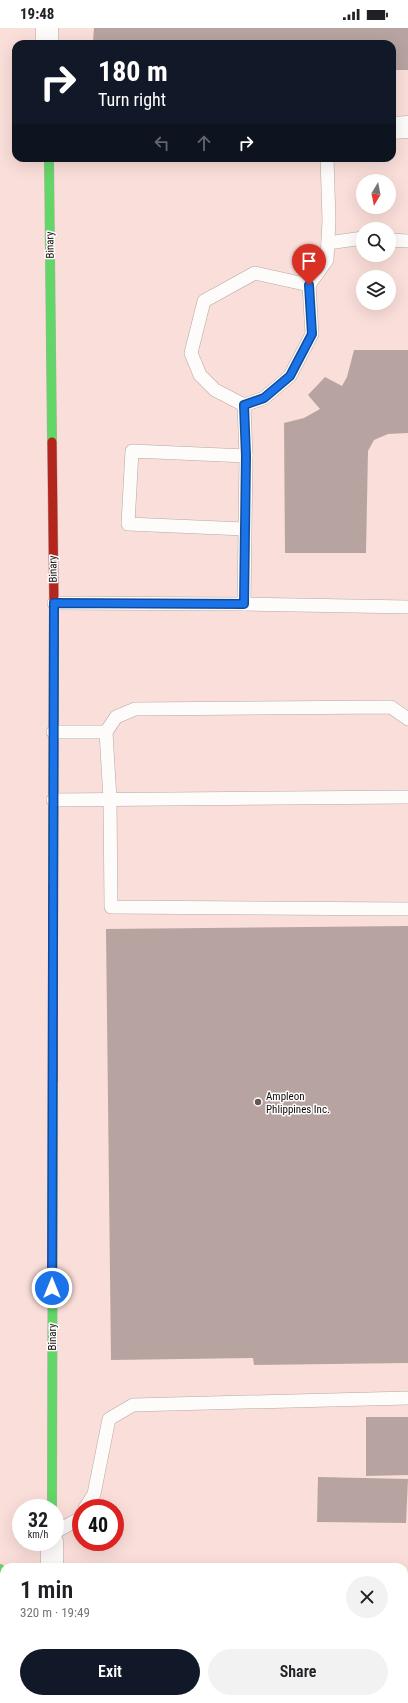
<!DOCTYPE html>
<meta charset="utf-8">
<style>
:root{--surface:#fff;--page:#f2f2f2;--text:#202124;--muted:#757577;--accent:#111827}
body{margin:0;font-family:"Roboto Condensed",sans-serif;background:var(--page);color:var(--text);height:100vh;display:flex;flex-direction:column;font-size:15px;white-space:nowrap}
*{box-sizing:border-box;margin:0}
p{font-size:13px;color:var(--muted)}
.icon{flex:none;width:22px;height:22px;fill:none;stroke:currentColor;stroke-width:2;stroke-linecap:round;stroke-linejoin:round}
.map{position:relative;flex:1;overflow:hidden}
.sheet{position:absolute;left:0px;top:1535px;width:408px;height:140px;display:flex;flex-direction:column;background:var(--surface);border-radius:12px 12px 0 0;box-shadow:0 4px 16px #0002}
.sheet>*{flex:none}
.guide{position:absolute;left:12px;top:12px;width:384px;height:122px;border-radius:12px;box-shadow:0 4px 16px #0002;background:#111827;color:#fff;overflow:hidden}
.needle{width:26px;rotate:190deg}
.tools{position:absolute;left:356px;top:146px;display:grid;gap:8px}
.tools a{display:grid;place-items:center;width:40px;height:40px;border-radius:50%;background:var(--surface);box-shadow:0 4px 16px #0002;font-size:20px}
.speed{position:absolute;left:12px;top:1471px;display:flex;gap:8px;font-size:20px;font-weight:700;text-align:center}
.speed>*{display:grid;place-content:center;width:52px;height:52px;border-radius:50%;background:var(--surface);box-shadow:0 4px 16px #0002;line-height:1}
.speed small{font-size:10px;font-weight:400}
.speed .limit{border:6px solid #d22;background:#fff;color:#111}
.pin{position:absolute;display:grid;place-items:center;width:34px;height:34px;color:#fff;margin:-41px -17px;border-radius:50% 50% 50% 0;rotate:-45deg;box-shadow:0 0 4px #0007}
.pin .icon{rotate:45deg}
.me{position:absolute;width:44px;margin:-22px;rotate:0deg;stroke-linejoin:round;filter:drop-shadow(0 0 3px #0008)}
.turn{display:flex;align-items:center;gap:14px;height:84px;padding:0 20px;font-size:18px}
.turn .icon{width:52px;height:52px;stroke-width:2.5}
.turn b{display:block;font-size:28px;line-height:34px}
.lanes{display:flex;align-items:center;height:38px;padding:0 20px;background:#0003;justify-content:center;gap:20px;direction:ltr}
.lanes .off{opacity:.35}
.round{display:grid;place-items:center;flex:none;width:42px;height:42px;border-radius:21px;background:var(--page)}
.head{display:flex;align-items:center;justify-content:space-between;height:68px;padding:0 20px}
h1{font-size:24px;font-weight:600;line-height:30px}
.action{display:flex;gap:8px;margin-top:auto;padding:8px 20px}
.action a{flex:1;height:46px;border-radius:24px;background:var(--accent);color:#fff;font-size:16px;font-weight:600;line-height:46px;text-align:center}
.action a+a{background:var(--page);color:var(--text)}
.status{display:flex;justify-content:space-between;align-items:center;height:28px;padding:0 20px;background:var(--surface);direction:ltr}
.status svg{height:11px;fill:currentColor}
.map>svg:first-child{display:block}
.built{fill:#faded9;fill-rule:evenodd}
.building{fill:#b7a4a0}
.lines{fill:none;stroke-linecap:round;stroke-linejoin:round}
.lane-casing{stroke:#b4a9a6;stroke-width:14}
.street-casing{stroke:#b4a9a6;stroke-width:23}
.fast-casing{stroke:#b4a9a6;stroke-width:10}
.jam-casing{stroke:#b4a9a6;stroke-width:10}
.lane{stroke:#fefbfb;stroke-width:13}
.street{stroke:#fefbfb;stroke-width:22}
.fast{stroke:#63d668;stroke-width:9}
.jam{stroke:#b3261e;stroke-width:9}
.route-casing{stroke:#114b97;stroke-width:10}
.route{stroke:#1a73e8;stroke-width:7}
.poi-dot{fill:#625755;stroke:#fff;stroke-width:1.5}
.labels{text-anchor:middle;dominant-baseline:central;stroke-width:3;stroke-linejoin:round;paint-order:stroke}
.street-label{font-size:11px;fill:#130908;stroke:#fff}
.poi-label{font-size:11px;fill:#130908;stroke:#fff;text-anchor:start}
</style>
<div class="status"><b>19:48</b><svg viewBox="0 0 49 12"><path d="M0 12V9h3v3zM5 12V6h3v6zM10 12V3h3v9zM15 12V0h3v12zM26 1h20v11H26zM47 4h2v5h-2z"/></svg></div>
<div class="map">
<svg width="408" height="1675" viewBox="0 0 408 1675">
<rect width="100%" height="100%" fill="#f5e7e4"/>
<!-- built -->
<path class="built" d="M0 0H408V1675H0ZM16 16H392V130H16ZM363 153H389V179H363ZM363 201H389V227H363ZM363 249H389V275H363ZM21 1480H55V1514H21ZM81 1480H115V1514H81ZM4 1539H404V1671H4Z"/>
<!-- building -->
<g class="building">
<polygon points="94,0 408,0 408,42 392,42 392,16 95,16 93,13"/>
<polygon points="354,322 408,322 408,405 388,406 374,412 368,423 366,525 285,525 284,395 304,390 320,381 308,367 325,349 342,358 347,349"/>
<polygon points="408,898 408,1335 254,1337 253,1330 111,1332 106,901"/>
<polygon points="366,1389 408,1389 408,1447 366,1448"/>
<polygon points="318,1449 408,1451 406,1495 317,1494"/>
<polygon points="404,1565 408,1565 408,1675 211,1675 210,1671 404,1671"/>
</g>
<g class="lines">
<defs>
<g id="lane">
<polyline points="389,212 408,213"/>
<polyline points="328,215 363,210"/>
<polygon points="255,245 309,257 312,306 290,348 264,370 244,377 215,362 200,347 191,325 204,273"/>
<polyline points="309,257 327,232 329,192 327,130"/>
<polyline points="244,501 128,496 132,423 246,428"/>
<polyline points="54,575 244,576 408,579"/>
<polyline points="244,576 246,428 244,377"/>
<polyline points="408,691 391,679 135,681 116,689 106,704 110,771 111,879 408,881"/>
<polyline points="53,704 106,704"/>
<polyline points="53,772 408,769"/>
<polyline points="85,1480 94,1466 109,1391 133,1377 408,1370"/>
<polyline points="55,1504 79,1491 81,1487"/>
<polyline points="404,1551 408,1551"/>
<polyline points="164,1675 164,1671"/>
</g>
<g id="street">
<polyline points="47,0 47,16"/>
<polyline points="392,100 408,99"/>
<polyline points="52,1539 52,1514"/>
<polyline points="52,1675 52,1671"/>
</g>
<g id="fast">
<polyline points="49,130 52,414"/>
<polyline points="53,857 54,581"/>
<polyline points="52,1480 53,1053"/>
<polyline points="0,1541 1,1675"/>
</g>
<g id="jam">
<polyline points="52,414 54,581"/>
<polyline points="53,1053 53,857"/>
</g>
</defs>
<!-- lane casing -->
<use href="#lane" class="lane-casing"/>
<!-- street casing -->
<use href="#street" class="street-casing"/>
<!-- fast casing -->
<use href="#fast" class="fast-casing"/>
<!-- jam casing -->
<use href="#jam" class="jam-casing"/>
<!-- lane -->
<use href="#lane" class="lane"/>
<!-- street -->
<use href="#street" class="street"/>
<!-- fast -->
<use href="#fast" class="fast"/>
<!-- jam -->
<use href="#jam" class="jam"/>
</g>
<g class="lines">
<defs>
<polyline id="route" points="52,1260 54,575 244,576 246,428 244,377 264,370 290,348 312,306 309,257"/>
</defs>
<!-- route casing -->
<use href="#route" class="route-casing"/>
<!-- route -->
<use href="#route" class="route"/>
</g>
<!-- markers -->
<circle class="poi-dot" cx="258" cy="1074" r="4"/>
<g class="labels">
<!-- street labels -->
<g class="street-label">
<text transform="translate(50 217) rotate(-91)">Binary</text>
<text transform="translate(53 541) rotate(-91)">Binary</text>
<text transform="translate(52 1309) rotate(-90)">Binary</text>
</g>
<!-- poi labels -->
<g class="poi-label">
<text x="266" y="1068">Ampleon<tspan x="266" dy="13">Phlippines Inc.</tspan></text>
</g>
</g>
</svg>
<div class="tools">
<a><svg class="needle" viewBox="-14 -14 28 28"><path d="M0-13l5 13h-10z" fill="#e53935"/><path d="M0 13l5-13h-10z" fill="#757577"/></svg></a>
<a><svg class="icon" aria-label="search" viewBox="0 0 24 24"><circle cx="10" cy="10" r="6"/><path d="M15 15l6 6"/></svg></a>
<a><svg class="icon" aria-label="layers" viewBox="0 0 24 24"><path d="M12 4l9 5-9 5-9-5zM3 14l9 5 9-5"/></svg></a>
</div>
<div class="speed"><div>32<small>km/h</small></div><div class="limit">40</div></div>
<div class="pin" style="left:309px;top:257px;background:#d93025"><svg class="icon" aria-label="arrive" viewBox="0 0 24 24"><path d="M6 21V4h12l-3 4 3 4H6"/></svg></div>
<svg class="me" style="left:52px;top:1260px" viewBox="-20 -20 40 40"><circle r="17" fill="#1a73e8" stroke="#fff" stroke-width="3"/><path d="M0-11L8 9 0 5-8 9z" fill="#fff"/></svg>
<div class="guide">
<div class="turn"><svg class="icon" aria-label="right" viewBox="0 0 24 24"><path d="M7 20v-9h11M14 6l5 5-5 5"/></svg><div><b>180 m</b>Turn right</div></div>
<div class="lanes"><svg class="icon off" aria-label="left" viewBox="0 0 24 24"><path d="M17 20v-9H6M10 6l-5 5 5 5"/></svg><svg class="icon off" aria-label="ahead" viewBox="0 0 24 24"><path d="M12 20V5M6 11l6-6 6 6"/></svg><svg class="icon" aria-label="right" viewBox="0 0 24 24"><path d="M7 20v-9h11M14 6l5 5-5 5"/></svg></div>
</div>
<section class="sheet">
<div class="head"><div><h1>1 min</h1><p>320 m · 19:49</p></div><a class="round"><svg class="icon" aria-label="close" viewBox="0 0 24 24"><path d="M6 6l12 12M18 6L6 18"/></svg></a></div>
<div class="action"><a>Exit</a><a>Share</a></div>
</section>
</div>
